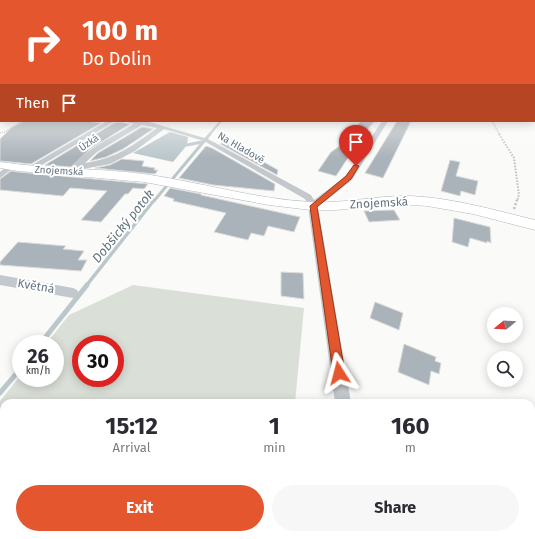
<!DOCTYPE html>
<meta charset="utf-8">
<style>
:root{--surface:#fff;--page:#f7f7f7;--text:#2b2b33;--muted:#7c7c81;--accent:#e4572e}
body{margin:0;font-family:"Fira Sans",sans-serif;background:var(--page);color:var(--text);height:100vh;display:flex;flex-direction:column;font-size:15px;white-space:nowrap}
*{box-sizing:border-box;margin:0}
p{font-size:13px;color:var(--muted)}
.icon{flex:none;width:22px;height:22px;fill:none;stroke:currentColor;stroke-width:2;stroke-linecap:round;stroke-linejoin:round}
.map{position:relative;flex:1;overflow:hidden}
.sheet{position:absolute;left:0px;top:399px;width:535px;height:140px;display:flex;flex-direction:column;background:var(--surface);border-radius:12px 12px 0 0;box-shadow:0 2px 10px #0003}
.sheet>*{flex:none}
.top-card{position:absolute;left:0px;top:0px;width:535px;height:122px;box-shadow:0 2px 10px #0003;background:#e4572e;color:#fff;overflow:hidden}
.needle{width:26px;rotate:252deg}
.tools{position:absolute;left:487px;top:307px;display:grid;gap:8px}
.tools a{display:grid;place-items:center;width:36px;height:36px;border-radius:50%;background:var(--surface);box-shadow:0 2px 10px #0003;font-size:20px}
.speed{position:absolute;left:12px;top:335px;display:flex;gap:8px;font-size:20px;font-weight:700;text-align:center}
.speed>*{display:grid;place-content:center;width:52px;height:52px;border-radius:50%;background:var(--surface);box-shadow:0 2px 10px #0003;line-height:1}
.speed small{font-size:10px;font-weight:400}
.speed .limit{border:6px solid #d22;background:#fff;color:#111}
.pin{position:absolute;display:grid;place-items:center;width:34px;height:34px;color:#fff;margin:-41px -17px;border-radius:50% 50% 50% 0;rotate:-45deg;box-shadow:0 0 4px #0007}
.pin .icon{rotate:45deg}
.me{position:absolute;width:44px;margin:-22px;rotate:351deg;stroke-linejoin:round;filter:drop-shadow(0 0 3px #0008)}
.turn{display:flex;align-items:center;gap:14px;height:84px;padding:0 16px;font-size:18px}
.turn .icon{width:52px;height:52px;stroke-width:2.5}
.turn b{display:block;font-size:28px;line-height:34px}
.then{display:flex;align-items:center;height:38px;padding:0 16px;background:#0003;gap:8px;font-size:15px}
.eta{display:flex;justify-content:space-evenly;align-items:center;height:68px;text-align:center}
.eta b{font-size:24px;font-weight:700;line-height:28px}
.button{display:flex;gap:8px;margin-top:auto;padding:8px 16px}
.button a{flex:1;height:46px;border-radius:24px;background:var(--accent);color:#fff;font-size:16px;font-weight:700;line-height:46px;text-align:center}
.button a+a{background:var(--page);color:var(--text)}
.map>svg:first-child{display:block}
.green{fill:#dadfd7;fill-rule:evenodd}
.water{fill:#bbc7cb}
.lines{fill:none;stroke-linecap:round;stroke-linejoin:round}
.stream-far3{stroke:#bbc7cb;stroke-width:2}
.stream-far2{stroke:#bbc7cb;stroke-width:3}
.stream-far1{stroke:#bbc7cb;stroke-width:3.5}
.stream{stroke:#bbc7cb;stroke-width:5}
.building{fill:#aab3b9;stroke:#dcdcda}
.secondary-casing{stroke:#b3babf;stroke-width:1}
.path-far2{stroke:#bbbfc2;stroke-width:1.5;stroke-dasharray:1 1;stroke-linecap:butt}
.path-far1{stroke:#bbbfc2;stroke-width:2;stroke-dasharray:1.5 1.5;stroke-linecap:butt}
.path{stroke:#bbbfc2;stroke-width:2.5;stroke-dasharray:2 2;stroke-linecap:butt}
.street{fill:#c3c8cc;fill-rule:evenodd}
.secondary{fill:#fff;fill-rule:evenodd}
.route{fill:#e4572e;stroke:#94391e}
.labels{text-anchor:middle;dominant-baseline:central;stroke-width:4;stroke-linejoin:round;paint-order:stroke}
.far-street-label{font-size:10px;fill:#657683;stroke:#fff}
.street-label{font-size:12px;fill:#657683;stroke:#fff}
.water-label{font-size:13px;font-style:italic;fill:#60757c;stroke:#fff}
</style>
<div class="map">
<svg width="535" height="539" viewBox="0 0 535 539">
<rect width="100%" height="100%" fill="#fafaf8"/>
<!-- green -->
<path class="green" d="M133 285 304 308 295 403H4V535H283L282 539H0V401L21 375V378H55V344H46L69 315ZM81 344H115V378H81Z"/>
<!-- water -->
<polygon class="water" points="170,132 188,137 187,145 173,162 133,153"/>
<g class="lines">
<!-- stream-far3 -->
<polyline class="stream-far3" points="209,135 221,121"/>
<!-- stream-far2 -->
<g class="stream-far2">
<polyline points="187,145 202,142"/>
<polyline points="154,201 210,134"/>
</g>
<!-- stream-far1 -->
<polyline class="stream-far1" points="86,286 154,200"/>
<!-- stream -->
<g class="stream">
<polyline points="40,344 87,285"/>
<polyline points="0,393 21,368"/>
</g>
</g>
<!-- building -->
<g class="building">
<polygon points="24,121 86,121 101,123 31,164 0,161 0,139 11,128"/>
<polygon points="361,121 375,121 365,132 336,176 318,171 331,152 341,145"/>
<polygon points="397,121 411,121 383,178 365,173"/>
<polygon points="120,122 130,124 90,149 71,167 45,165 114,123"/>
<polygon points="142,127 153,129 123,149 106,157 90,161 98,153"/>
<polygon points="226,141 278,170 277,175 220,144"/>
<polygon points="206,146 212,148 275,184 274,191 213,185 179,178"/>
<polygon points="122,159 144,161 142,166 155,168 154,170 158,170 155,174 95,168 110,165"/>
<polygon points="450,160 460,162 456,176 478,181 475,195 461,191 460,196 441,191"/>
<polygon points="11,171 18,172 148,184 144,189 133,188 128,194 125,194 101,222 81,220 107,191 70,188 63,196 0,190 0,179"/>
<polygon points="170,188 201,194 201,195 300,217 294,232 268,226 264,236 251,233 248,240 214,232 226,213 173,201 174,199 164,196"/>
<polygon points="394,210 400,220 369,222 364,211"/>
<polygon points="454,218 490,227 491,243 487,241 487,243 470,238 468,247 452,242"/>
<polygon points="18,242 66,246 63,249 84,251 78,260 87,260 81,271 0,265 0,262"/>
<polygon points="281,272 303,273 304,299 281,296"/>
<polygon points="375,302 403,313 399,330 370,318"/>
<polygon points="404,344 436,357 435,361 441,363 439,374 431,371 429,385 398,372"/>
</g>
<g class="lines">
<defs>
<path id="secondary" d="M0 162C48 169 96 168 144 174 200 182 255 199 311 202 345 204 377 195 411 196 453 198 494 210 535 220V230L473 214 427 206 399 204 336 210H311L269 205 144 182 18 171 0 168Z"/>
</defs>
<!-- secondary casing -->
<use href="#secondary" class="secondary-casing"/>
<!-- path-far2 -->
<g class="path-far2">
<polyline points="492,121 500,135"/>
<polyline points="0,133 5,132 22,121"/>
</g>
<!-- path-far1 -->
<polyline class="path-far1" points="499,134 514,158 519,195 517,201"/>
<!-- path -->
<polyline class="path" points="514,209 517,200"/>
<!-- street -->
<g class="street">
<rect x="0" y="113" width="1" height="5"/>
<polygon points="107,121 115,121 32,171 25,169"/>
<path d="M124 121H146L208 139 311 195 314 200 346 176 382 121H388L352 180 318 207 351 403H335L308 206 305 199 204 141 164 129 135 151 110 164 72 171 71 169C81 151 116 135 134 124ZM142 125 157 128C132 146 117 158 85 163L97 152Z"/>
<polygon points="8,165 15,167 0,178 0,172"/>
<polygon points="0,275 73,288 77,290 79,293 77,296 73,298 0,285"/>
</g>
<!-- secondary -->
<use href="#secondary" class="secondary"/>
</g>
<!-- sky -->
<linearGradient id="sky" x2="0" y2="1"><stop stop-color="#96bcdc"/><stop offset="0.53" stop-color="#fdfdfc"/><stop offset="1" stop-color="#fdfdfc" stop-opacity="0"/></linearGradient>
<rect width="535" height="158" fill="url(#sky)"/>
<!-- route -->
<polygon class="route" points="354,165 359,166 351,179 317,207 345,373 343,377 339,379 335,377 333,373 310,206 346,176"/>
<g class="labels">
<!-- far-street labels -->
<g class="far-street-label">
<text transform="translate(89 143) rotate(-35)">Úzká</text>
<text transform="translate(241 148) rotate(30)">Na Hladově</text>
<text transform="translate(59 171) rotate(3)">Znojemská</text>
</g>
<!-- street labels -->
<g class="street-label">
<text transform="translate(379 203) rotate(-3)">Znojemská</text>
<text transform="translate(36 286) rotate(10)">Květná</text>
</g>
<!-- water labels -->
<g class="water-label">
<text transform="translate(123 226) rotate(-51)">Dobšický potok</text>
</g>
</g>
</svg>
<div class="tools">
<a><svg class="needle" viewBox="-14 -14 28 28"><path d="M0-13l5 13h-10z" fill="#e53935"/><path d="M0 13l5-13h-10z" fill="#7c7c81"/></svg></a>
<a><svg class="icon" aria-label="search" viewBox="0 0 24 24"><circle cx="10" cy="10" r="6"/><path d="M15 15l6 6"/></svg></a>
</div>
<div class="speed"><div>26<small>km/h</small></div><div class="limit">30</div></div>
<div class="pin" style="left:356px;top:166px;background:#d93025"><svg class="icon" aria-label="arrive" viewBox="0 0 24 24"><path d="M6 21V4h12l-3 4 3 4H6"/></svg></div>
<svg class="me" style="left:339px;top:373px" viewBox="-20 -20 40 40"><path d="M0-17L14 15 0 8-14 15z" fill="#e4572e" stroke="#fff" stroke-width="4"/></svg>
<div class="top-card">
<div class="turn"><svg class="icon" aria-label="right" viewBox="0 0 24 24"><path d="M7 20v-9h11M14 6l5 5-5 5"/></svg><div><b>100 m</b>Do Dolin</div></div>
<div class="then">Then<svg class="icon" aria-label="arrive" viewBox="0 0 24 24"><path d="M6 21V4h12l-3 4 3 4H6"/></svg></div>
</div>
<section class="sheet">
<div class="eta">
<div><b>15:12</b><p>Arrival</p></div>
<div><b>1</b><p>min</p></div>
<div><b>160</b><p>m</p></div>
</div>
<div class="button"><a>Exit</a><a>Share</a></div>
</section>
</div>
